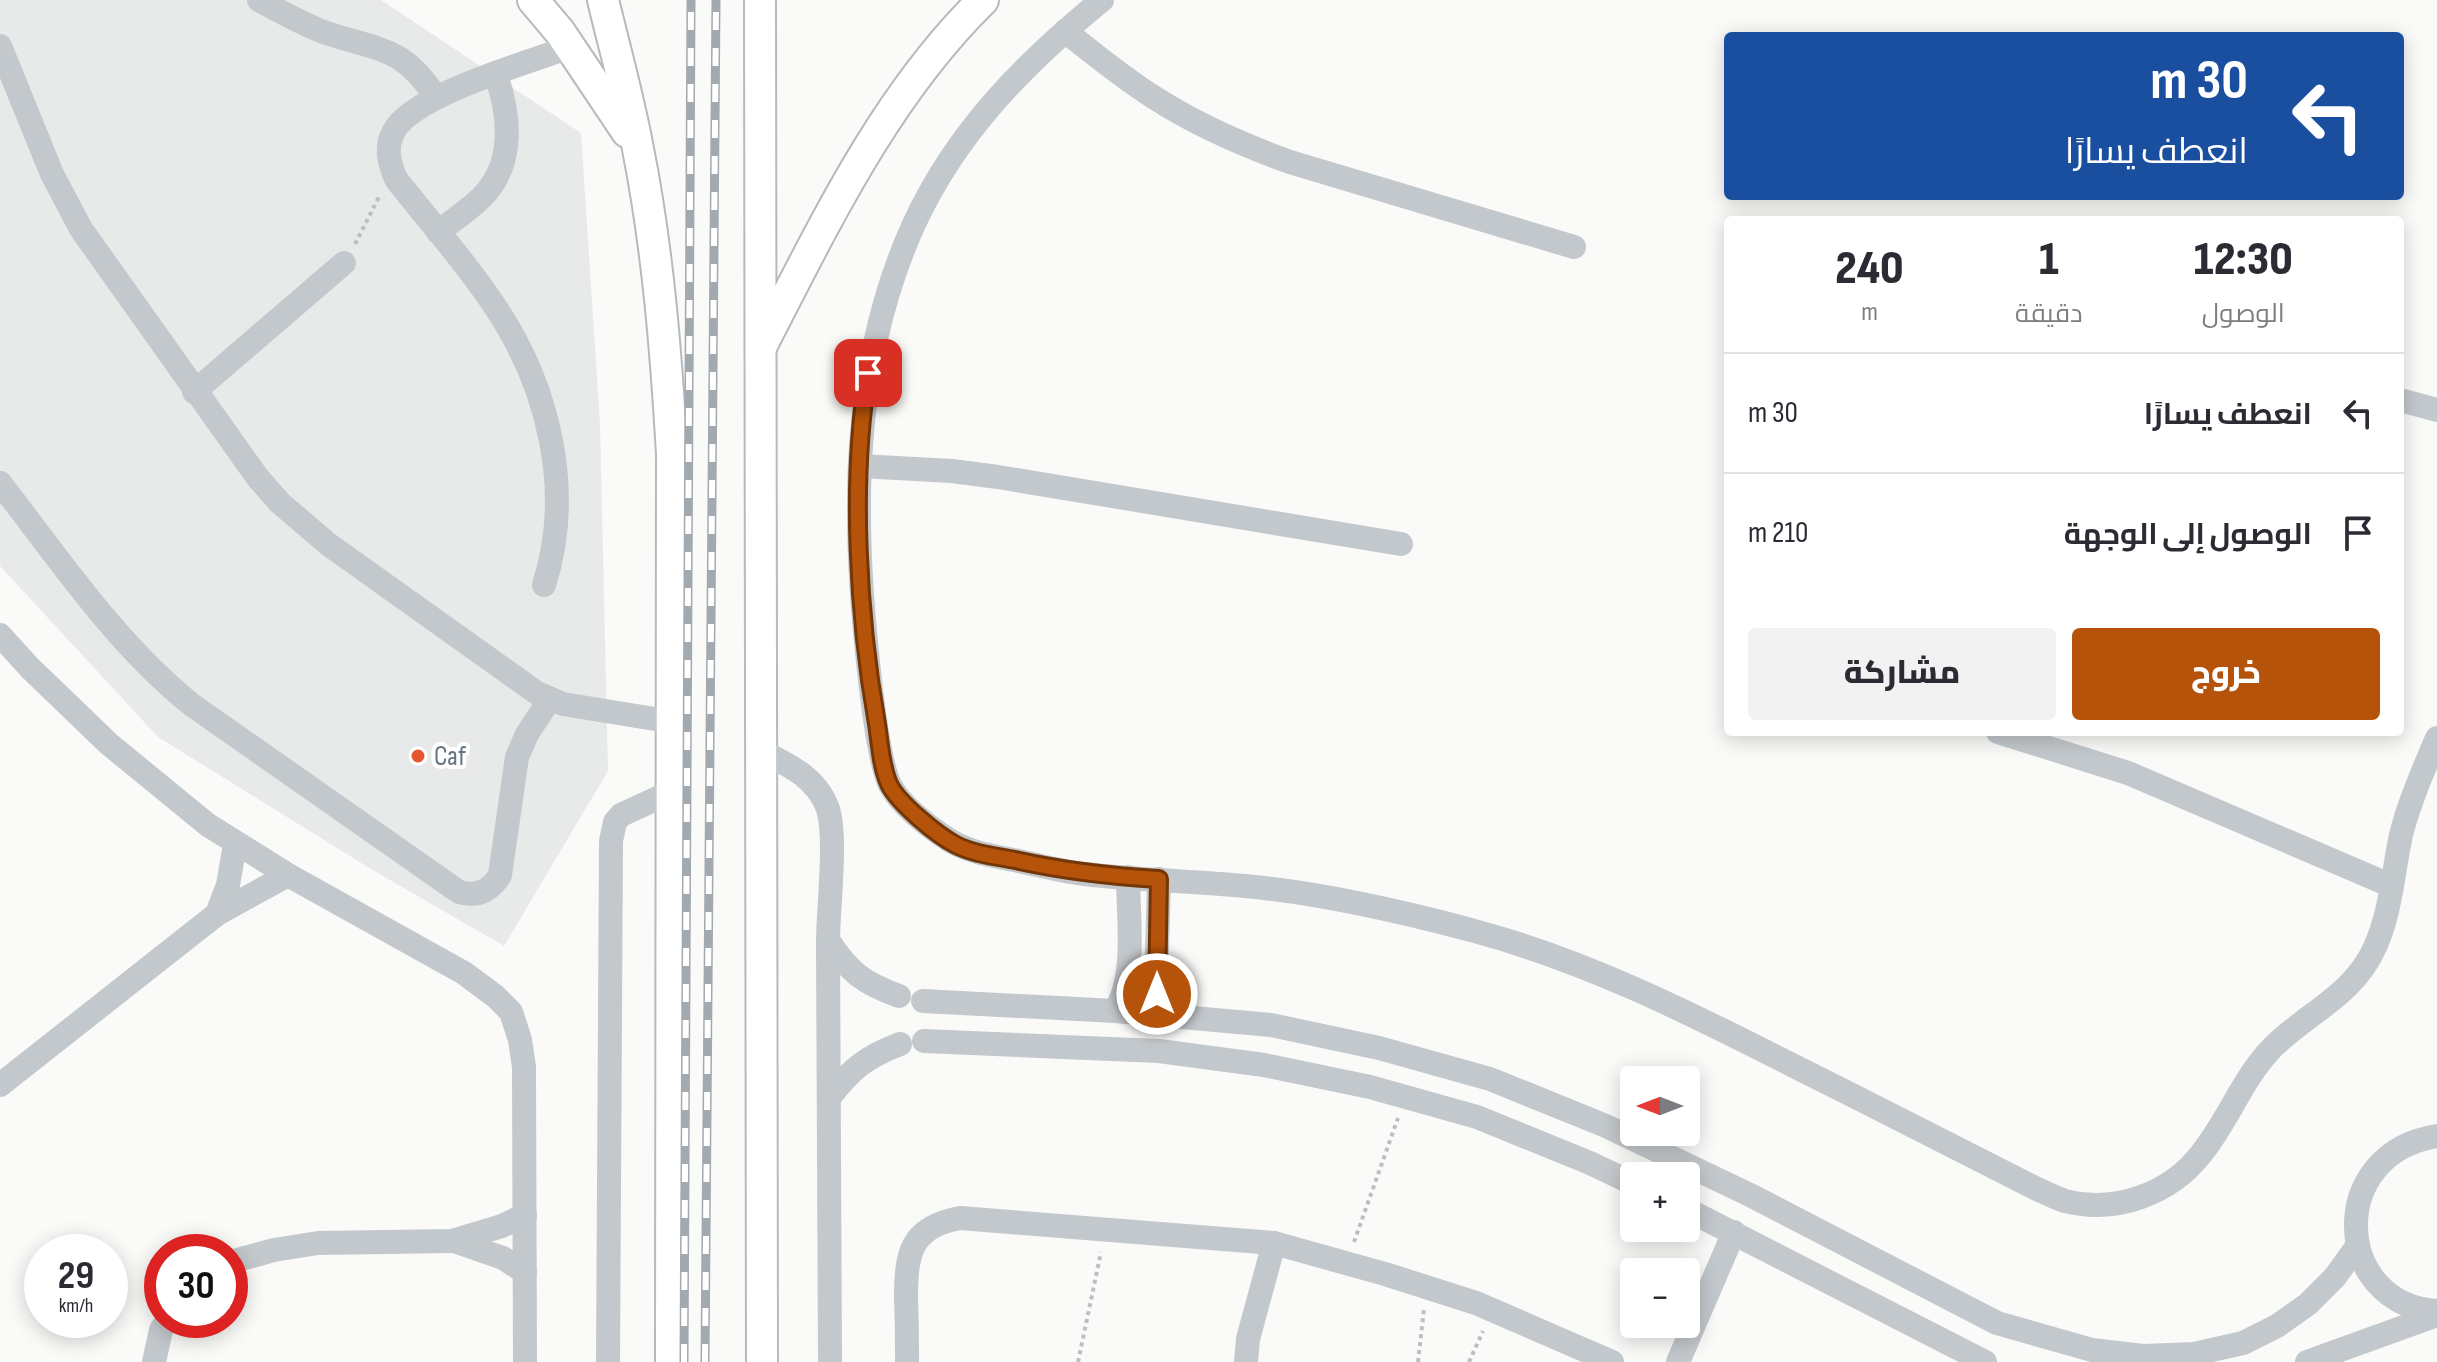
<!DOCTYPE html>
<html lang="ar">
<meta charset="utf-8">
<style>
:root{--surface:#fff;--page:#f2f2f3;--text:#2b2b33;--muted:#7c7c81;--line:#e1e1e2;--accent:#b45309}
body{margin:0;font-family:"Sofia Sans Condensed",Cairo,sans-serif;background:var(--page);color:var(--text);direction:rtl;height:100vh;display:flex;flex-direction:column;font-size:30px;white-space:nowrap}
*{box-sizing:border-box;margin:0}
p{font-size:26px;color:var(--muted)}
.icon{flex:none;width:44px;height:44px;fill:none;stroke:currentColor;stroke-width:2;stroke-linecap:round;stroke-linejoin:round}
.map{position:relative;flex:1;overflow:hidden;direction:ltr}
.details{position:absolute;left:1724px;top:216px;width:680px;height:520px;display:flex;flex-direction:column;background:var(--surface);border-radius:8px;box-shadow:0 4px 20px #0003;direction:rtl}
.details>*{flex:none}
.hud{position:absolute;left:1724px;top:32px;width:680px;height:168px;border-radius:8px;box-shadow:0 4px 20px #0003;direction:rtl;background:#1a4fa0;color:#fff;overflow:hidden}
.needle{width:52px;rotate:270deg}
.tools{position:absolute;left:1620px;top:1066px;display:grid;gap:16px}
.tools a{display:grid;place-items:center;width:80px;height:80px;border-radius:8px;background:var(--surface);box-shadow:0 4px 20px #0003;font-size:40px}
.speed{position:absolute;left:24px;top:1234px;display:flex;gap:16px;font-size:40px;font-weight:700;text-align:center}
.speed>*{display:grid;place-content:center;width:104px;height:104px;border-radius:50%;background:var(--surface);box-shadow:0 4px 20px #0003;line-height:1}
.speed small{font-size:20px;font-weight:400}
.speed .limit{border:12px solid #d22;background:#fff;color:#111}
.pin{position:absolute;display:grid;place-items:center;width:68px;height:68px;color:#fff;margin:-34px;border-radius:16px;box-shadow:0 4px 12px #0006}
.me{position:absolute;width:88px;margin:-44px;rotate:0deg;stroke-linejoin:round;filter:drop-shadow(0 0 6px #0008)}
.turn{display:flex;align-items:center;gap:28px;height:168px;padding:0 24px;font-size:36px}
.turn .icon{width:104px;height:104px;stroke-width:2.5}
.turn b{display:block;font-size:56px;line-height:68px}
.eta{display:flex;justify-content:space-evenly;align-items:center;height:136px;text-align:center}
.eta b{font-size:48px;font-weight:800;line-height:56px}
.cta{display:flex;gap:16px;margin-top:auto;padding:16px 24px}
.cta a{flex:1;height:92px;border-radius:8px;background:var(--accent);color:#fff;font-size:32px;font-weight:800;line-height:92px;text-align:center}
.cta a+a{background:var(--page);color:var(--text)}
ul{padding:0;list-style:none}
li{display:flex;align-items:center;gap:24px;height:120px;padding:0 24px;border-top:2px solid var(--line)}
li div{flex:1}
li b{display:block;font-size:30px}
li em{font-style:normal}
.map>svg:first-child{display:block}
.built{fill:#e8e9e9}
.lines{fill:none;stroke-linecap:round;stroke-linejoin:round}
.major-casing{stroke:#b5babe;stroke-width:34}
.path{stroke:#bbbfc2;stroke-width:4;stroke-dasharray:4 4;stroke-linecap:butt}
.minor{stroke:#c3c8cc;stroke-width:24}
.major{stroke:#fff;stroke-width:30}
.rail-casing{stroke:#a2aab0;stroke-width:9}
.rail{stroke:#fff;stroke-width:6;stroke-dasharray:18;stroke-linecap:butt}
.route-casing{stroke:#753606;stroke-width:20}
.route{stroke:#b45309;stroke-width:14}
.poi-dot{fill:#e4572e;stroke:#fff;stroke-width:3}
.labels{text-anchor:middle;dominant-baseline:central;stroke-width:8;stroke-linejoin:round;paint-order:stroke}
.poi-label{font-size:28px;fill:#657683;stroke:#fff;text-anchor:start}
</style>
<div class="map">
<svg width="2437" height="1362" viewBox="0 0 2437 1362">
<rect width="100%" height="100%" fill="#fafaf8"/>
<!-- built -->
<polygon class="built" points="0,0 381,0 581,133 600,424 608,771 504,946 371,869 158,737 0,566"/>
<g class="lines">
<defs>
<g id="major">
<polyline points="533,0 560,32 627,132"/>
<path d="M603 0C615 50 629 99 638 149 658 250 666 352 672 454L671 1362"/>
<polyline points="760,0 762,1362"/>
<path d="M763 343C825 223 885 96 983 0"/>
</g>
</defs>
<!-- major casing -->
<use href="#major" class="major-casing"/>
<!-- path -->
<g class="path">
<polyline points="355,244 379,197"/>
<polyline points="1354,1242 1398,1118"/>
<polyline points="1078,1362 1101,1252"/>
<polyline points="1418,1362 1424,1309"/>
<polyline points="1469,1362 1483,1331"/>
</g>
<!-- minor -->
<g class="minor">
<path d="M259 0C279 11 299 22 321 31 373 50 403 44 436 98"/>
<path d="M1102 0C1024 64 957 131 914 224 850 364 852 521 869 671 872 699 879 762 890 785 900 804 925 824 943 836 966 853 995 856 1023 862 1043 866 1064 872 1085 874 1144 881 1205 881 1264 888 1334 896 1403 912 1471 930 1584 960 1688 1012 1792 1065 1874 1106 1956 1148 2037 1189 2046 1193 2056 1198 2065 1201 2115 1214 2170 1194 2201 1154 2228 1121 2242 1079 2272 1048 2307 1013 2354 995 2375 947 2391 912 2393 872 2401 835 2409 802 2424 769 2437 738"/>
<path d="M1065 31C1094 54 1123 78 1155 98 1197 125 1243 145 1290 162L1574 247"/>
<polyline points="0,46 52,174 81,229 258,478 280,503 328,544 537,693 563,704 673,722"/>
<path d="M438 232C452 221 469 210 482 197 515 164 510 115 496 75"/>
<polyline points="194,392 344,263"/>
<polyline points="2400,400 2437,410"/>
<polyline points="860,466 952,471 998,477 1401,544"/>
<path d="M0 483C60 560 115 643 192 705L459 892C477 897 490 891 500 875L517 757 527 734 550 699"/>
<path d="M544 585C574 491 549 386 494 305 465 261 428 220 396 179 389 163 385 147 394 131 413 95 529 62 570 47"/>
<polyline points="0,635 30,668 109,744 208,825 288,875 464,973 495,996 511,1012 520,1040 524,1067 525,1362"/>
<polyline points="1998,732 2128,773 2392,886"/>
<path d="M761 751C789 765 817 778 828 809 837 839 828 908 828 943 828 1082 830 1222 830 1362"/>
<polyline points="1159,879 1156,984 1162,1015"/>
<polyline points="217,914 228,885 235,844"/>
<path d="M828 940C849 972 863 983 899 996"/>
<polyline points="923,1001 1115,1011 1271,1025 1379,1048 1490,1079 1606,1126 1752,1196 1997,1323 2092,1350 2143,1356 2194,1354 2243,1343 2277,1326 2308,1304 2335,1277 2358,1245"/>
<path d="M1115 1011C1137 975 1128 918 1128 877"/>
<polyline points="924,1041 1159,1051 1264,1065 1370,1087 1477,1117 1590,1163 1634,1184"/>
<polyline points="0,1085 217,914 288,875"/>
<path d="M829 1098C851 1069 866 1057 900 1044"/>
<path d="M2437 1136C2325 1153 2333 1305 2437 1311"/>
<polyline points="1686,1209 1985,1362"/>
<polyline points="454,1241 503,1258 525,1272"/>
<polyline points="230,1262 274,1250 318,1243 452,1241 502,1226 525,1215"/>
<polyline points="154,1362 161,1330 168,1320"/>
<polyline points="608,1362 611,841 615,822 621,815 673,791"/>
<path d="M907 1362C907 1341 907 1320 906 1299 906 1254 910 1227 960 1218L1274 1243 1385 1274 1476 1303 1612 1362"/>
<polyline points="1246,1362 1248,1339 1274,1243"/>
<polyline points="1678,1362 1734,1232"/>
<polyline points="2307,1362 2437,1315"/>
</g>
<!-- major -->
<use href="#major" class="major"/>
<defs>
<g id="rail">
<polyline points="684,1362 691,0"/>
<polyline points="705,1362 716,0"/>
</g>
</defs>
<!-- rail casing -->
<use href="#rail" class="rail-casing"/>
<!-- rail -->
<use href="#rail" class="rail"/>
</g>
<g class="lines">
<defs>
<path id="route" d="M868 373C850 480 858 617 877 724 880 743 881 766 889 784 898 803 937 835 956 845 974 854 995 856 1015 860 1065 871 1107 876 1159 879L1157 994"/>
</defs>
<!-- route casing -->
<use href="#route" class="route-casing"/>
<!-- route -->
<use href="#route" class="route"/>
</g>
<!-- markers -->
<circle class="poi-dot" cx="418" cy="756" r="8"/>
<g class="labels">
<!-- poi labels -->
<g class="poi-label">
<text x="434" y="756">Caf</text>
</g>
</g>
</svg>
<div class="tools">
<a><svg class="needle" viewBox="-14 -14 28 28"><path d="M0-13l5 13h-10z" fill="#e53935"/><path d="M0 13l5-13h-10z" fill="#7c7c81"/></svg></a>
<a>+</a>
<a>−</a>
</div>
<div class="speed"><div>29<small>km/h</small></div><div class="limit">30</div></div>
<div class="pin" style="left:868px;top:373px;background:#d93025"><svg class="icon" aria-label="arrive" viewBox="0 0 24 24"><path d="M6 21V4h12l-3 4 3 4H6"/></svg></div>
<svg class="me" style="left:1157px;top:994px" viewBox="-20 -20 40 40"><circle r="17" fill="#b45309" stroke="#fff" stroke-width="3"/><path d="M0-11L8 9 0 5-8 9z" fill="#fff"/></svg>
<div class="hud">
<div class="turn"><svg class="icon" aria-label="left" viewBox="0 0 24 24"><path d="M17 20v-9H6M10 6l-5 5 5 5"/></svg><div><b>30 m</b>انعطف يسارًا</div></div>
</div>
<section class="details">
<div class="eta">
<div><b>12:30</b><p>الوصول</p></div>
<div><b>1</b><p>دقيقة</p></div>
<div><b>240</b><p>m</p></div>
</div>
<ul>
<li><svg class="icon" aria-label="left" viewBox="0 0 24 24"><path d="M17 20v-9H6M10 6l-5 5 5 5"/></svg><div><b>انعطف يسارًا</b></div><em>30 m</em></li>
<li><svg class="icon" aria-label="arrive" viewBox="0 0 24 24"><path d="M6 21V4h12l-3 4 3 4H6"/></svg><div><b>الوصول إلى الوجهة</b></div><em>210 m</em></li>
</ul>
<div class="cta"><a>خروج</a><a>مشاركة</a></div>
</section>
</div>
